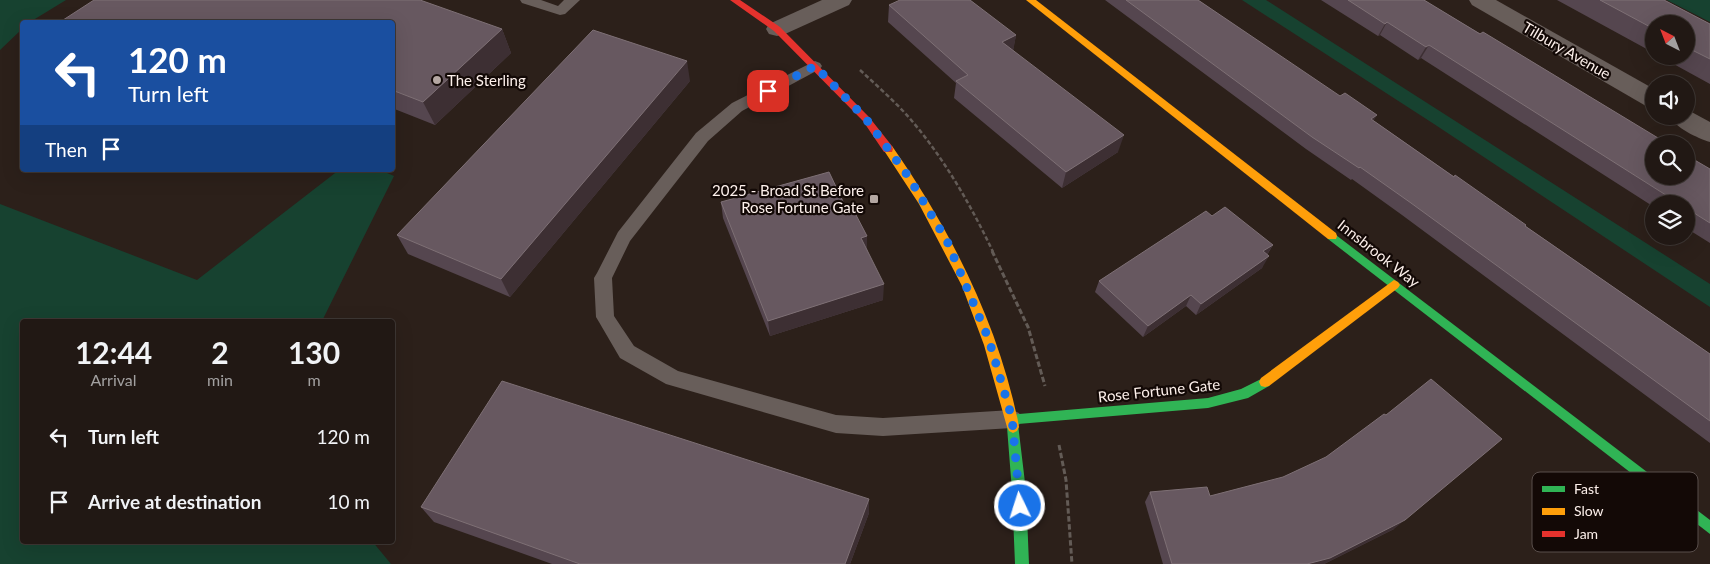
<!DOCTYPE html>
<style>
:root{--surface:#211814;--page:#29211d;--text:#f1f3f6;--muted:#a2a0a0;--line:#3e3734}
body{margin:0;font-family:Lato,sans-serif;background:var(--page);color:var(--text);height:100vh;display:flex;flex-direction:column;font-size:19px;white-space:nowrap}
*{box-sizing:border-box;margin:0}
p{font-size:16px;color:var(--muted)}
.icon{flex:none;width:28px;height:28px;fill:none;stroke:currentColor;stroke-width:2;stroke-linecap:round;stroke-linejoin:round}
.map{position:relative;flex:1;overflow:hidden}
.details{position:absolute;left:20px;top:319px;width:375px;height:225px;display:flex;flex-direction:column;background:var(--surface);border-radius:5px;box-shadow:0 5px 20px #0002,0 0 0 1px var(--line)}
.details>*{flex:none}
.guide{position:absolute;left:20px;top:20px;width:375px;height:152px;border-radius:5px;box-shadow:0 5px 20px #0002,0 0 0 1px var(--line);background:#1a4fa0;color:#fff;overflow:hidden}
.needle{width:32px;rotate:318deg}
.tools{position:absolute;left:1645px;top:15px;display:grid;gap:10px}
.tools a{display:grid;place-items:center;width:50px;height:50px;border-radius:50%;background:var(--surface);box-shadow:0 5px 20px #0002,0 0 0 1px var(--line);font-size:25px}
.pin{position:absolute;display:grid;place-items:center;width:42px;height:42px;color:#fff;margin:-21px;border-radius:10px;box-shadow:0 2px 8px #0006}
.me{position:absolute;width:55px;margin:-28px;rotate:356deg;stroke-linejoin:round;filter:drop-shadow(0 0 4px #0008)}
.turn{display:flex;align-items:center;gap:18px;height:105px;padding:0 25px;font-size:22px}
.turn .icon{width:65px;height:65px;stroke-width:2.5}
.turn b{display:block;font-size:35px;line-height:42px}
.then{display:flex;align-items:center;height:48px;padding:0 25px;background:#0003;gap:10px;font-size:19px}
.eta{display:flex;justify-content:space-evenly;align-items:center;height:85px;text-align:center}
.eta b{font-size:30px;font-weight:700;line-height:35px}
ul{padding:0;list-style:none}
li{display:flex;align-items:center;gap:15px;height:65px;padding:0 25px}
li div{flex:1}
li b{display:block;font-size:19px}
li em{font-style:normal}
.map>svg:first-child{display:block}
.green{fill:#174230}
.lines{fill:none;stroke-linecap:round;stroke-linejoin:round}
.path-far1{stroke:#635b56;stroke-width:2.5;stroke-dasharray:4.5 2.5;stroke-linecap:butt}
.path{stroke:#635b56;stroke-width:3;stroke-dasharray:5.5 2.5;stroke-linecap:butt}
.lane{fill:#685e5a;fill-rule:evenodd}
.street{fill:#685e5a;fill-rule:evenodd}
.fast{fill:#30b455;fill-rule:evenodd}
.slow{fill:#ff9f0a;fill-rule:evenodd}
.jam{fill:#e5322d;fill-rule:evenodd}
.wall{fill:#55464f}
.shaded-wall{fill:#3d2f33}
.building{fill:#675860;stroke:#7e7075}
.route{stroke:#1a73e8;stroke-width:9;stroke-dasharray:0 16.2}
.poi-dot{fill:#b4a7a2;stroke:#130906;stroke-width:2}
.labels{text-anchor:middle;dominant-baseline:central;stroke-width:4.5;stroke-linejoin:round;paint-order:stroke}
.street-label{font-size:15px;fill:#fdf0eb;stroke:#130906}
.poi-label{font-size:15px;fill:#fdf0eb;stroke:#130906;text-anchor:start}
.key{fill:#130906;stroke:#594e4b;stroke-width:1}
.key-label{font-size:14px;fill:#fdf0eb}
</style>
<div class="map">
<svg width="1710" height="564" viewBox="0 0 1710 564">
<rect width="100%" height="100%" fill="#2c201a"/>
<!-- green -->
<g class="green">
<polygon points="0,0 66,0 30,22 22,22 22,29 0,50"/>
<polygon points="1242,0 1266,0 1710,284 1710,307 1434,124"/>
<polygon points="1667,0 1710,0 1710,22"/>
<polygon points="339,170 380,170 394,176 322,321 22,321 22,541 372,541 391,564 0,564 0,204 197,280"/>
</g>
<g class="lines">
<!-- path-far1 -->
<path class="path-far1" d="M860 70C875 84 891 98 905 113 941 153 970 203 993 252"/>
<!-- path -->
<g class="path">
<polyline points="992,251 1028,327 1045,386"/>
<polyline points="1059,445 1066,480 1072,564"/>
</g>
<!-- lane -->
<g class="lane">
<polygon points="520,0 541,0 558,6 564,0 580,0 565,14 560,15 522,3"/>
<polygon points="815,61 820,63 822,66 820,69 742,111 708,141 630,241 612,278 614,316 634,346 678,371 836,415 883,418 1012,410 1019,413 1022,419 1019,425 1012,428 883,436 836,433 666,384 620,358 599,322 596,317 594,278 597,273 618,232 696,133 732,103"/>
</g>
<!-- street -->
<g class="street">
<polygon points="822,0 852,0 849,5 785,34 777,36 769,34 766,29 769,24"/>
<polygon points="1469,0 1496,0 1654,89 1654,108 1646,106 1472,5"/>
<path d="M1686 109 1710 122V142C1697 138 1676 128 1669 116H1686Z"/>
</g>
<!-- fast -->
<g class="fast">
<polygon points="1332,232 1710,520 1710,534 1328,239 1327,236"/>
<polygon points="1265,377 1269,378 1271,382 1269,386 1248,398 1208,408 1018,424 1026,491 1029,564 1015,564 1012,491 1007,427 1008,423 1006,419 1008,415 1208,398 1241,389"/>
</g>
<!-- slow -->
<g class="slow">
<polygon points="1026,0 1036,0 1336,233 1337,236 1336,239 1328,239"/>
<path d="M888 145 892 146C950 229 997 321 1018 421L1019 427 1017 431 1013 433 1009 431 1007 427 984 345 962 286 919 204 883 149Z"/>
<polygon points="1394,280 1398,282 1400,285 1398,288 1269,386 1265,387 1261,386 1259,382 1261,378"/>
</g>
<!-- jam -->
<polygon class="jam" points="730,0 740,0 780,27 869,117 892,146 893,149 892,152 884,152 863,121 774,31"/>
</g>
<!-- wall -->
<g class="wall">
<polygon points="1105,0 1198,0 1374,121 1710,354 1710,443 1402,215 1352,179 1351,180 1306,149"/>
<polygon points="1321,0 1425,0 1425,1 1710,169 1710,243 1686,228 1686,204 1654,204 1654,207 1421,58 1418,60 1380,35 1378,36"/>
<polygon points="1557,0 1664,0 1710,24 1710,84 1659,56 1686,56 1686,24 1654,24 1654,53"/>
<polygon points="889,5 1016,35 1013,50 1118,152 1062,188 954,98 956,83 888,22"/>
<polygon points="392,22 502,29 511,53 435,125 392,108"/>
<polygon points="690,81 510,297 408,254 397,235"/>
<polygon points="721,202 849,214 867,236 867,249 883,300 770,336 723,218"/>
<polygon points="1212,216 1273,245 1267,255 1262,268 1196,315 1186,306 1143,337 1095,292 1099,281"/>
<polygon points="1150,492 1210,496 1394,529 1324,564 1163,564 1145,502"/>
<polygon points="421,507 869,513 850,564 552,564 434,522"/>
</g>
<!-- shaded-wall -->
<g class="shaded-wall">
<polygon points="1387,22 1380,35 1378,36 1385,24"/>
<polygon points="502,29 511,53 435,125 423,102"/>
<polygon points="1016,35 1013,52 1002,42"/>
<polygon points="1429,45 1421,58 1418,60 1426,47"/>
<polygon points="687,61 690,81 510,297 501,279"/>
<polygon points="1377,115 1370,127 1371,119"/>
<polygon points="1124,135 1118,152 1062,188 1066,172"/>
<polygon points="867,236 867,252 861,238"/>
<polygon points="1273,245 1266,256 1263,251"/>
<polygon points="1269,256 1262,268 1196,315 1201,304"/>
<polygon points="884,284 883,300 770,336 768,321"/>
<polygon points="1191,295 1186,306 1143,337 1148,326"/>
<polygon points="1490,449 1394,529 1324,564 1307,564"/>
<polygon points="869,499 869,513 850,564 845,564"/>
</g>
<!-- building -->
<g class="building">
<polygon points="94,0 420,0 502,29 423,102 392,90 392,22 60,22"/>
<polygon points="900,0 970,0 1016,35 1002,42 1124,135 1066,172 956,81 968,75 889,5"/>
<polygon points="1126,0 1198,0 1340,96 1345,93 1377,115 1371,119 1454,177 1455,175 1526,225 1525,226 1710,354 1710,421 1411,203 1360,167 1359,168 1312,137"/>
<polygon points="1348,0 1425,0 1424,0 1480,34 1483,32 1668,144 1654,144 1654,176 1686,176 1686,155 1710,169 1710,223 1686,208 1686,204 1680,204 1429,45 1426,47 1387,22 1385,24"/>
<polygon points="1600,0 1664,0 1710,24 1710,59 1686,47 1686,24 1654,24 1654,29"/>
<polygon points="593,30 687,61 501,279 397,235"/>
<polygon points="829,172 849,214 855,213 867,236 861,238 884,284 768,321 721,202"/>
<polygon points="1225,207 1273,245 1263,251 1269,256 1201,304 1191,295 1148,326 1099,281 1206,211 1212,216"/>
<polygon points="1431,379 1502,439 1405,520 1330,558 1307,564 1172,564 1150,492 1207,487 1210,496 1283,477 1326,457 1384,414 1386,415"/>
<polygon points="502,381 869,499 845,564 580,564 421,507"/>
</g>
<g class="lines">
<!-- route -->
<polyline class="route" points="768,91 815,66 866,119 908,176 947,241 989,340 1012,418 1020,506"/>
</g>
<!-- markers -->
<g class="poi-dot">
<circle cx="437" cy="80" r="5"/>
<rect x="869" y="194" width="10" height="10" rx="2.5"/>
</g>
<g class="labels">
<!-- street labels -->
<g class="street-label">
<text transform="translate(1567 50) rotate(30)">Tilbury Avenue</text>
<text transform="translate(1379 253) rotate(38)">Innsbrook Way</text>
<text transform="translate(1159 390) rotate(-6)">Rose Fortune Gate</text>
</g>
<!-- poi labels -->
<g class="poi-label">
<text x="447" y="80">The Sterling</text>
<text x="864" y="190" text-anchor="end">2025 - Broad St Before<tspan x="864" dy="17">Rose Fortune Gate</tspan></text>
</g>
</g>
<!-- legend -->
<rect x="1532" y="472" width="166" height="80" rx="8" class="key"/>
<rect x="1542" y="486" width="23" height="6" fill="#30b455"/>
<rect x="1542" y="508" width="23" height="7" fill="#ff9f0a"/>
<rect x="1542" y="531" width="23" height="6" fill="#e5322d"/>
<g class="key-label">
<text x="1574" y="494">Fast</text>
<text x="1574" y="516">Slow</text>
<text x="1574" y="539">Jam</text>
</g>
</svg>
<div class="tools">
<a><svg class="needle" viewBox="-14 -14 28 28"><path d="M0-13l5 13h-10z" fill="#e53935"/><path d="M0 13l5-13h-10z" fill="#a2a0a0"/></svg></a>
<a><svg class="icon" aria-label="sound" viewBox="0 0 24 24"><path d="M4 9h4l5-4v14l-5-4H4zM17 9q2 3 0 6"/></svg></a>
<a><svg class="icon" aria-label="search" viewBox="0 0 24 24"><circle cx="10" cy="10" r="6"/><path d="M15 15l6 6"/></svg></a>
<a><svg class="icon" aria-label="layers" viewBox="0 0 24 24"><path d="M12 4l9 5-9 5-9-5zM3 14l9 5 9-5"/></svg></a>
</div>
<div class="pin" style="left:768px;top:91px;background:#d93025"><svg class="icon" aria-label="arrive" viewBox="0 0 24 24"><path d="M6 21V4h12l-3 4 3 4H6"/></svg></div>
<svg class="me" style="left:1020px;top:506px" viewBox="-20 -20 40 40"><circle r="17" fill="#1a73e8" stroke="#fff" stroke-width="3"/><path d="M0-11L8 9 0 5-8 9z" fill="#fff"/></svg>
<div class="guide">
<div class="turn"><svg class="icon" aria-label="left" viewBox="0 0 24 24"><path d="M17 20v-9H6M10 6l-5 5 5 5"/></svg><div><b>120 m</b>Turn left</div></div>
<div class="then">Then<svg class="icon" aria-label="arrive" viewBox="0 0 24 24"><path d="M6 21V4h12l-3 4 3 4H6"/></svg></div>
</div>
<section class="details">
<div class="eta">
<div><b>12:44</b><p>Arrival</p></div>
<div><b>2</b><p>min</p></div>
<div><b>130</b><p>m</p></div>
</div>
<ul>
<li><svg class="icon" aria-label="left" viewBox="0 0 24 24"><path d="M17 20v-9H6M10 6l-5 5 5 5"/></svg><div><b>Turn left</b></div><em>120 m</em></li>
<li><svg class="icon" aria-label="arrive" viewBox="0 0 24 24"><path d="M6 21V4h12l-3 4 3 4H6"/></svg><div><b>Arrive at destination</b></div><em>10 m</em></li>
</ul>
</section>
</div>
